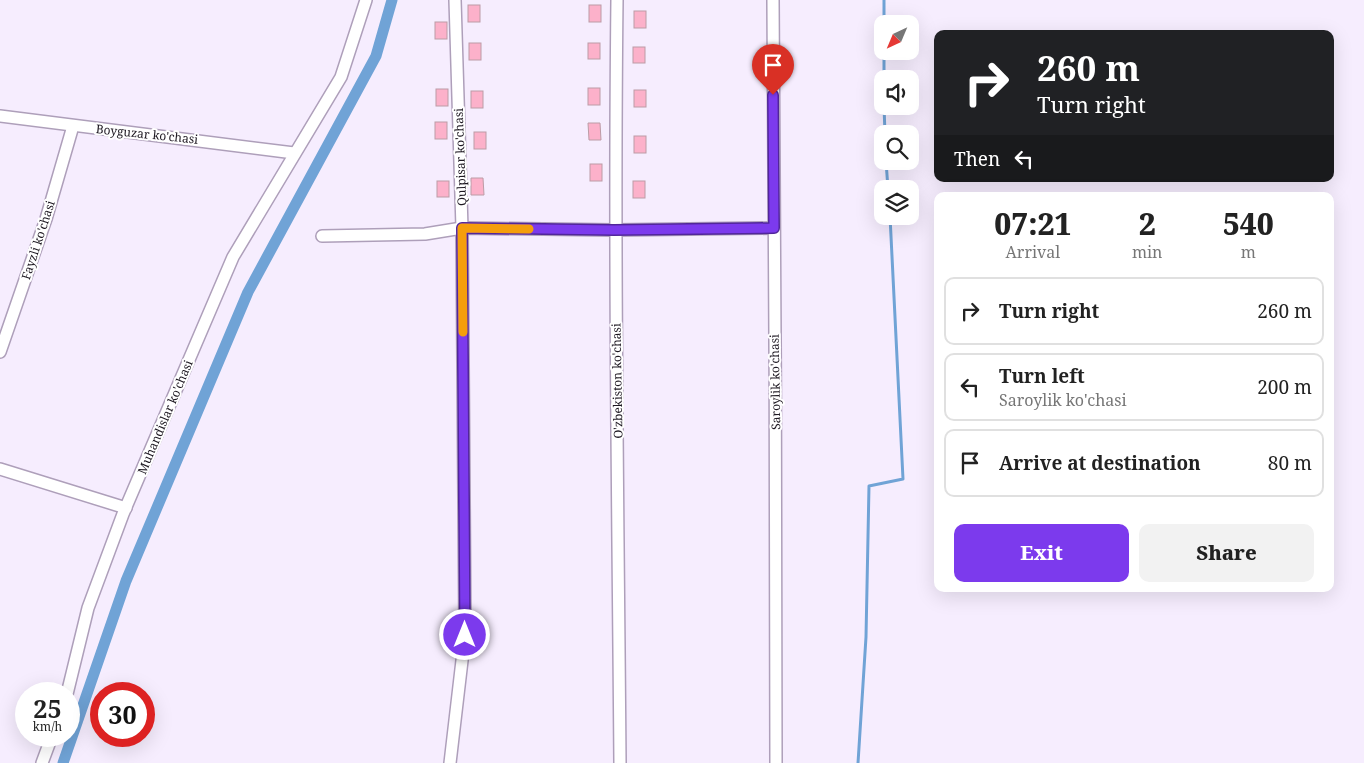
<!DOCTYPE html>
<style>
:root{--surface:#fff;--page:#f2f2f2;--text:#222;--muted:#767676;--line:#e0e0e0;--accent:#7c3aed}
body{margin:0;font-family:"Noto Serif",serif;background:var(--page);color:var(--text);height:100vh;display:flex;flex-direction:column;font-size:19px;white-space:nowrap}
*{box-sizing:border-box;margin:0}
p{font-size:16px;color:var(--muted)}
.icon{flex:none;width:28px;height:28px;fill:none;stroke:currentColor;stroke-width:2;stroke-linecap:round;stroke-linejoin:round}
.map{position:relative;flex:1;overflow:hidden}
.panel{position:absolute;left:934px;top:192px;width:400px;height:400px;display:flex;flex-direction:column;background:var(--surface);border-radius:10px;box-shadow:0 5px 20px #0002}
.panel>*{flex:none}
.top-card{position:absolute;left:934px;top:30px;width:400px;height:152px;border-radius:10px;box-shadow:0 5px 20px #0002;background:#202124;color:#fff;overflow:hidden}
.needle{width:32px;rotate:224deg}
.controls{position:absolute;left:874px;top:15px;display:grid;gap:10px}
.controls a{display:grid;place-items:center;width:45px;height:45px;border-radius:10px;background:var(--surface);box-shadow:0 5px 20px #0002;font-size:25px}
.speed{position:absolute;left:15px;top:682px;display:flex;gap:10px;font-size:25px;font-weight:700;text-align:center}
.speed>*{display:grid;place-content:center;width:65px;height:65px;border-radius:50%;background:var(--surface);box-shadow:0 5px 20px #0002;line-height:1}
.speed small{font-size:12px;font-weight:400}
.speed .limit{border:8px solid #d22;background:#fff;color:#111}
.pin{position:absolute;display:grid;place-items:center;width:42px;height:42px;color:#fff;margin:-51px -21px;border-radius:50% 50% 50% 0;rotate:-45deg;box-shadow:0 0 5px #0007}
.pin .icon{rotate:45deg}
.me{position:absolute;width:55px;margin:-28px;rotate:0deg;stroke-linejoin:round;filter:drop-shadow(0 0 4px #0008)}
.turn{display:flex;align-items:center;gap:18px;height:105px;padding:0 20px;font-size:22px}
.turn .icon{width:65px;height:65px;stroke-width:2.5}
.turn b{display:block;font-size:35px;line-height:42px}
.then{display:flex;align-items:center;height:48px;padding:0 20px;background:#0003;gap:10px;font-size:19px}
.eta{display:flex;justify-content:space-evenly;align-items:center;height:85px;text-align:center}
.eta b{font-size:30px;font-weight:800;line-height:35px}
.primary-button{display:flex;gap:10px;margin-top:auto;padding:10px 20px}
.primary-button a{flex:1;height:58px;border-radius:10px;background:var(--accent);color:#fff;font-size:20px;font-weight:800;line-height:58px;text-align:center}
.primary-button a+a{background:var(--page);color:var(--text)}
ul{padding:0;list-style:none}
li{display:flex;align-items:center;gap:15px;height:68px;margin:0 10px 8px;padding:0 10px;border:2px solid var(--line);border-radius:10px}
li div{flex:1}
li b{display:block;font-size:19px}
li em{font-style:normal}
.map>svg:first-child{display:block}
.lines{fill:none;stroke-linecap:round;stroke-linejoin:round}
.stream{stroke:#70a3d6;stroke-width:3}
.canal{stroke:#70a3d6;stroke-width:11}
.building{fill:#fcb1ca;stroke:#bc9ca6}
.minor-casing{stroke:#ae9fba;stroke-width:14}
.minor{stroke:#fff;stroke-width:11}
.route-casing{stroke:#51269a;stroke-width:12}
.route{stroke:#7c3aed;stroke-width:9}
.slow{stroke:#f59e0b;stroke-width:9}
.labels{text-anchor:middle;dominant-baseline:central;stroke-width:4;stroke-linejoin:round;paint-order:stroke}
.street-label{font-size:12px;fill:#1d1821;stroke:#fff}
</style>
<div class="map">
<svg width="1364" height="763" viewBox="0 0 1364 763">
<rect width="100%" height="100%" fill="#f6edfe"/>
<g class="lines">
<!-- stream -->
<g class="stream">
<polyline points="884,24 884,0"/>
<polyline points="884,79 884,51"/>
<polyline points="884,106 885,134"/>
<polyline points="886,161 888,189"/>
<polyline points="858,763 866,637 869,486 903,479 890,216"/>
</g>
<!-- canal -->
<polyline class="canal" points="63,763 126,581 248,292 376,56 392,0"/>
</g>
<!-- building -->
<g class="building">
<rect x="468" y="5" width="12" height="17"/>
<rect x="589" y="5" width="12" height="17"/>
<rect x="634" y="11" width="12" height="17"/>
<rect x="435" y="22" width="12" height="17"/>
<rect x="469" y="43" width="12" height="17"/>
<rect x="588" y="43" width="12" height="16"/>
<rect x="633" y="47" width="12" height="16"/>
<rect x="588" y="88" width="12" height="17"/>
<rect x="436" y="89" width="12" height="17"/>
<rect x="634" y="90" width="12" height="17"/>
<rect x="471" y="91" width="12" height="17"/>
<rect x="435" y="122" width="12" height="17"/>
<polygon points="588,123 600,123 601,140 589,140"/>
<rect x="474" y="132" width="12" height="17"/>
<rect x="634" y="136" width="12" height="17"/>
<rect x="590" y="164" width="12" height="17"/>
<polygon points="471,178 483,178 484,195 471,195"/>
<rect x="437" y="181" width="12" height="16"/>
<rect x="633" y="181" width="12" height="17"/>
</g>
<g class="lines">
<defs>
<g id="minor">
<path d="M617 0C614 254 618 509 620 763"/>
<path d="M773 0C774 254 777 509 776 763"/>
<polyline points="0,116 294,153"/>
<polyline points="322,236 425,234 462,228 614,230 773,228"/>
<polyline points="0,352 46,219 73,126"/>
<polyline points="0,469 126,508"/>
<polyline points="67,694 88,608 123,514 233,257 341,77 366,0"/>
<polyline points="42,763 52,736"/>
<polyline points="450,763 465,635 462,228 455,0"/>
</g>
</defs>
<!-- minor casing -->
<use href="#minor" class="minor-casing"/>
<!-- minor -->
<use href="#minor" class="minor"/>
</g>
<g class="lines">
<defs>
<polyline id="route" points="465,635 462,228 614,230 774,228 773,95"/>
</defs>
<!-- route casing -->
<use href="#route" class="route-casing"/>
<!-- route -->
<use href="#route" class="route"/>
<!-- slow -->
<polyline class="slow" points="463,332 462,228 529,229"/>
</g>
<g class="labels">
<!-- street labels -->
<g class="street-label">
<text transform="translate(147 134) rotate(6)">Boyguzar ko'chasi</text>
<text transform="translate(460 157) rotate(-92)">Qulpisar ko'chasi</text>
<text transform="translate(38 240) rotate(-72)">Fayzli ko'chasi</text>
<text transform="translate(617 381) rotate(-91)">O'zbekiston ko'chasi</text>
<text transform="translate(775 382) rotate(-91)">Saroylik ko'chasi</text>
<text transform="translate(165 417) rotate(-67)">Muhandislar ko'chasi</text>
</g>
</g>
</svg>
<div class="controls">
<a><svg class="needle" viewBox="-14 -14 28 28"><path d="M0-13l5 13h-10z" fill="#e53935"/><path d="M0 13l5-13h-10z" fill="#767676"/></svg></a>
<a><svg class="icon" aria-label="sound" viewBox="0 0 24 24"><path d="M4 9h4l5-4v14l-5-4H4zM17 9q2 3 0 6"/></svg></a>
<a><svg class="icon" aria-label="search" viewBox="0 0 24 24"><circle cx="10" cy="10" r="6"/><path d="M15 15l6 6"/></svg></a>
<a><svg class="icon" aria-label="layers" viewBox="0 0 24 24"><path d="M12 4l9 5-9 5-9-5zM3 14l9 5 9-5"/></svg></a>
</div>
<div class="speed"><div>25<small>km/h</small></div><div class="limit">30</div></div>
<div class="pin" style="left:773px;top:95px;background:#d93025"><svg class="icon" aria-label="arrive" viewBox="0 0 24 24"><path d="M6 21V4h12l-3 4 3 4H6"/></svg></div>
<svg class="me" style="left:465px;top:635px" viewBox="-20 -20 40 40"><circle r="17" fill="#7c3aed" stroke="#fff" stroke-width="3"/><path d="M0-11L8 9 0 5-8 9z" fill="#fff"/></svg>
<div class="top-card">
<div class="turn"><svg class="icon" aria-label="right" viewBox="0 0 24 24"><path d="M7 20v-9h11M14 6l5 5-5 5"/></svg><div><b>260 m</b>Turn right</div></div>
<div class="then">Then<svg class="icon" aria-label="left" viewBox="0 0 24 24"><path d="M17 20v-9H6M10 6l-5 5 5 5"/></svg></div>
</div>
<section class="panel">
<div class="eta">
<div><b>07:21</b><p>Arrival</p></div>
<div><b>2</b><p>min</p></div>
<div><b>540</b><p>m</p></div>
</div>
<ul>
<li><svg class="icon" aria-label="right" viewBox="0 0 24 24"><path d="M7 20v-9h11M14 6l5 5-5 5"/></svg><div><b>Turn right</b></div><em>260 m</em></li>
<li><svg class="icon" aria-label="left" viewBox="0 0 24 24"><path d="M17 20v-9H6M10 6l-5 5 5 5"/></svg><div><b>Turn left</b><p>Saroylik ko'chasi</p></div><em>200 m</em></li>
<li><svg class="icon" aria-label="arrive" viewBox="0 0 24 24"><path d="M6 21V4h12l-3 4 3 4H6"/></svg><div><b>Arrive at destination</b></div><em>80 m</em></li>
</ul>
<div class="primary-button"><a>Exit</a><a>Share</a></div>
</section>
</div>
